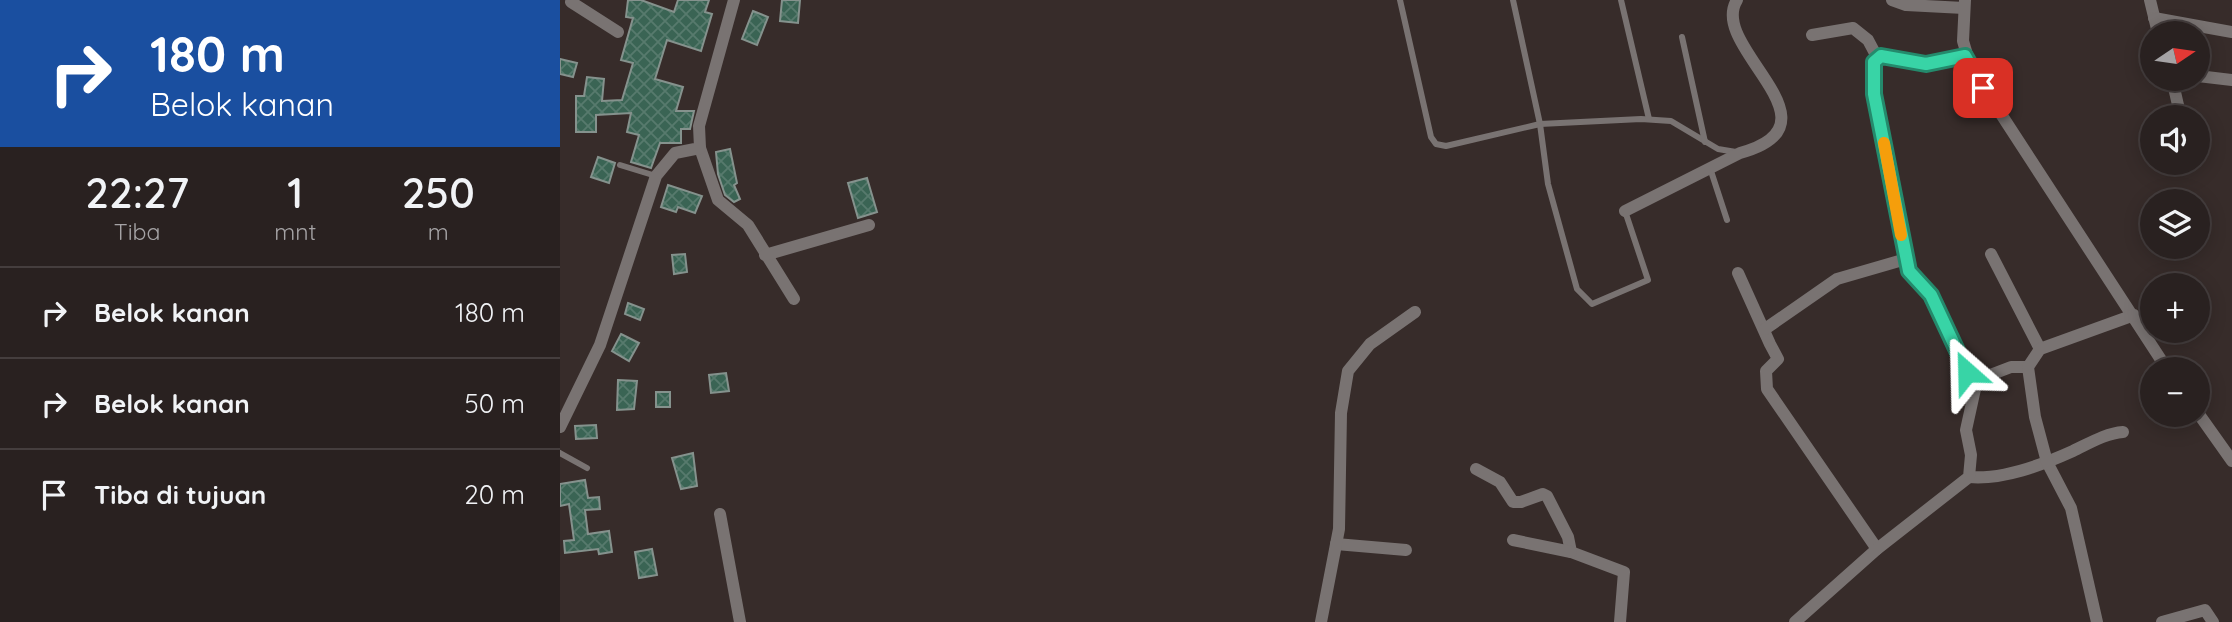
<!DOCTYPE html>
<html lang="id">
<meta charset="utf-8">
<style>
:root{--surface:#292120;--page:#312929;--text:#f1f3f6;--muted:#a5a3a5;--line:#453e3e}
body{margin:0;font-family:Quicksand,sans-serif;background:var(--page);color:var(--text);height:100vh;display:flex;flex-direction:column;font-size:26px;white-space:nowrap}
*{box-sizing:border-box;margin:0}
p{font-size:23px;color:var(--muted)}
.icon{flex:none;width:38px;height:38px;fill:none;stroke:currentColor;stroke-width:2;stroke-linecap:round;stroke-linejoin:round}
.map{position:relative;flex:1;overflow:hidden}
.panel{display:flex;flex-direction:column;background:var(--surface);width:560px}
.panel>*{flex:none}
.top-card{background:#1a4fa0;color:#fff;overflow:hidden}
.needle{width:46px;rotate:77deg}
.fabs{position:absolute;left:1580px;top:21px;display:grid;gap:14px}
.fabs a{display:grid;place-items:center;width:70px;height:70px;border-radius:50%;background:var(--surface);box-shadow:0 4px 18px #0003,0 0 0 2px var(--line);font-size:35px}
.pin{position:absolute;display:grid;place-items:center;width:60px;height:60px;color:#fff;margin:-30px;border-radius:14px;box-shadow:0 4px 10px #0006}
.me{position:absolute;width:77px;margin:-38px;rotate:335deg;stroke-linejoin:round;filter:drop-shadow(0 0 5px #0008)}
.turn{display:flex;align-items:center;gap:24px;height:147px;padding:0 35px;font-size:32px}
.turn .icon{width:91px;height:91px;stroke-width:2.5}
.turn b{display:block;font-size:49px;line-height:60px}
.eta{display:flex;justify-content:space-evenly;align-items:center;height:119px;text-align:center}
.eta b{font-size:42px;font-weight:600;line-height:49px}
ul{padding:0;list-style:none}
li{display:flex;align-items:center;gap:21px;height:91px;padding:0 35px;border-top:2px solid var(--line)}
li div{flex:1}
li b{display:block;font-size:26px}
li em{font-style:normal}
main{display:flex;flex:1;min-height:0}
.map>svg:first-child{display:block}
.building{fill:url(#building-cross-hatch);stroke:#85928d;stroke-width:2}
.lines{fill:none;stroke-linecap:round;stroke-linejoin:round}
.service{stroke:#797372;stroke-width:6}
.minor{stroke:#797372;stroke-width:12}
.route-casing{stroke:#248a6c;stroke-width:18}
.route{stroke:#38d4a6;stroke-width:12}
.slow{stroke:#f59e0b;stroke-width:12}
</style>
<main>
<section class="panel">
<div class="top-card">
<div class="turn"><svg class="icon" aria-label="right" viewBox="0 0 24 24"><path d="M7 20v-9h11M14 6l5 5-5 5"/></svg><div><b>180 m</b>Belok kanan</div></div>
</div>
<div class="eta">
<div><b>22:27</b><p>Tiba</p></div>
<div><b>1</b><p>mnt</p></div>
<div><b>250</b><p>m</p></div>
</div>
<ul>
<li><svg class="icon" aria-label="right" viewBox="0 0 24 24"><path d="M7 20v-9h11M14 6l5 5-5 5"/></svg><div><b>Belok kanan</b></div><em>180 m</em></li>
<li><svg class="icon" aria-label="right" viewBox="0 0 24 24"><path d="M7 20v-9h11M14 6l5 5-5 5"/></svg><div><b>Belok kanan</b></div><em>50 m</em></li>
<li><svg class="icon" aria-label="arrive" viewBox="0 0 24 24"><path d="M6 21V4h12l-3 4 3 4H6"/></svg><div><b>Tiba di tujuan</b></div><em>20 m</em></li>
</ul>
</section>
<div class="map">
<svg width="1672" height="622" viewBox="0 0 1672 622">
<defs>
<pattern id="building-cross-hatch" width="8" height="8" patternUnits="userSpaceOnUse" patternTransform="scale(1.75)"><rect width="8" height="8" fill="#3a6454"/><path d="M0 0l8 8M0 8l8-8" fill="none" stroke="#577a6d"/></pattern>
</defs>
<rect width="100%" height="100%" fill="#372c2a"/>
<!-- building -->
<g class="building">
<polygon points="68,0 81,0 114,12 118,0 149,0 145,12 152,14 141,51 107,40 95,79 123,87 116,111 134,111 130,129 121,129 121,143 100,143 91,168 71,162 79,135 67,132 71,113 36,115 36,132 16,132 16,96 24,96 27,77 44,79 42,101 62,100 73,63 61,60 73,18 66,17"/>
<polygon points="222,0 240,0 238,23 220,21"/>
<polygon points="193,11 208,17 197,45 182,39"/>
<polygon points="0,59 17,63 13,77 0,74"/>
<polygon points="170,149 177,183 174,185 180,199 174,202 165,195 158,174 156,152"/>
<polygon points="38,157 55,163 49,183 31,177"/>
<polygon points="307,178 317,212 298,218 288,183"/>
<polygon points="108,185 142,196 135,213 118,207 116,212 101,207"/>
<polygon points="125,254 127,272 114,274 112,255"/>
<polygon points="68,303 84,309 80,320 65,314"/>
<polygon points="61,334 79,343 69,361 52,351"/>
<polygon points="166,373 169,391 151,393 149,375"/>
<polygon points="58,380 77,381 74,409 57,410"/>
<rect x="96" y="392" width="14" height="15"/>
<polygon points="36,425 37,438 16,439 15,426"/>
<polygon points="133,453 137,486 121,489 112,458"/>
<polygon points="25,480 28,498 39,497 40,509 25,510 28,534 49,531 52,552 39,554 38,549 5,553 4,541 14,540 9,504 0,506 0,484"/>
<polygon points="92,549 97,575 79,578 75,552"/>
</g>
<g class="lines">
<!-- service -->
<g class="service">
<polyline points="840,0 871,137 876,144 886,146 980,124 1081,119 1111,121 1158,149 1176,152"/>
<polyline points="953,0 980,124 988,184 1017,289 1032,304 1088,280 1065,211"/>
<polyline points="1061,0 1089,119"/>
<polyline points="1122,37 1145,142"/>
<polyline points="60,165 96,176"/>
<polyline points="1150,168 1167,220"/>
<polyline points="0,453 27,468"/>
</g>
<!-- minor -->
<g class="minor">
<polyline points="1332,0 1346,5 1404,8"/>
<polyline points="1405,0 1403,41 1411,68 1607,369"/>
<polyline points="1590,0 1598,33"/>
<polyline points="11,2 58,32"/>
<polyline points="1594,18 1672,32"/>
<polyline points="1252,35 1293,28 1308,40 1317,57"/>
<polyline points="1405,56 1366,64 1317,57 1314,62 1314,94 1348,271 1371,295 1407,372 1417,380"/>
<polyline points="1638,76 1672,80"/>
<polyline points="1612,79 1618,105"/>
<polyline points="140,148 158,200 188,225 234,299"/>
<path d="M1065 211 1180 153C1288 124 1147 47 1177 0"/>
<polyline points="1431,254 1480,349"/>
<polyline points="205,255 309,225"/>
<polyline points="1178,273 1210,344 1218,359 1206,371 1207,389 1317,549"/>
<polyline points="1205,329 1277,279 1346,259"/>
<polyline points="1417,380 1451,367 1468,367"/>
<polyline points="1638,413 1672,461"/>
<polyline points="0,427 40,345 96,176 115,153 140,148 139,126 174,0"/>
<polyline points="916,469 940,482 953,502 961,502 983,494 987,496 1008,537 1011,552 1064,572 1060,622"/>
<path d="M1409 477C1443 480 1482 465 1513 451 1528 444 1546 433 1563 432"/>
<polyline points="160,514 180,622"/>
<polyline points="953,540 1011,552"/>
<polyline points="776,544 846,550"/>
<polyline points="761,622 779,529 781,413 788,371 810,344 855,312"/>
<polyline points="1235,622 1317,549 1409,477 1411,455 1406,430 1417,380"/>
<polyline points="1537,622 1511,508 1487,462 1475,417 1468,367 1480,349 1574,315"/>
<polyline points="1602,622 1645,610 1653,622"/>
</g>
</g>
<g class="lines">
<defs>
<polyline id="route" points="1407,372 1371,295 1349,271 1314,94 1314,62 1321,56 1366,64 1405,56 1423,88"/>
</defs>
<!-- route casing -->
<use href="#route" class="route-casing"/>
<!-- route -->
<use href="#route" class="route"/>
<!-- slow -->
<polyline class="slow" points="1324,143 1341,235"/>
</g>
</svg>
<div class="fabs">
<a><svg class="needle" viewBox="-14 -14 28 28"><path d="M0-13l5 13h-10z" fill="#e53935"/><path d="M0 13l5-13h-10z" fill="#a5a3a5"/></svg></a>
<a><svg class="icon" aria-label="sound" viewBox="0 0 24 24"><path d="M4 9h4l5-4v14l-5-4H4zM17 9q2 3 0 6"/></svg></a>
<a><svg class="icon" aria-label="layers" viewBox="0 0 24 24"><path d="M12 4l9 5-9 5-9-5zM3 14l9 5 9-5"/></svg></a>
<a>+</a>
<a>−</a>
</div>
<div class="pin" style="left:1423px;top:88px;background:#d93025"><svg class="icon" aria-label="arrive" viewBox="0 0 24 24"><path d="M6 21V4h12l-3 4 3 4H6"/></svg></div>
<svg class="me" style="left:1407px;top:372px" viewBox="-20 -20 40 40"><path d="M0-17L14 15 0 8-14 15z" fill="#38d4a6" stroke="#fff" stroke-width="4"/></svg>
</div>
</main>
